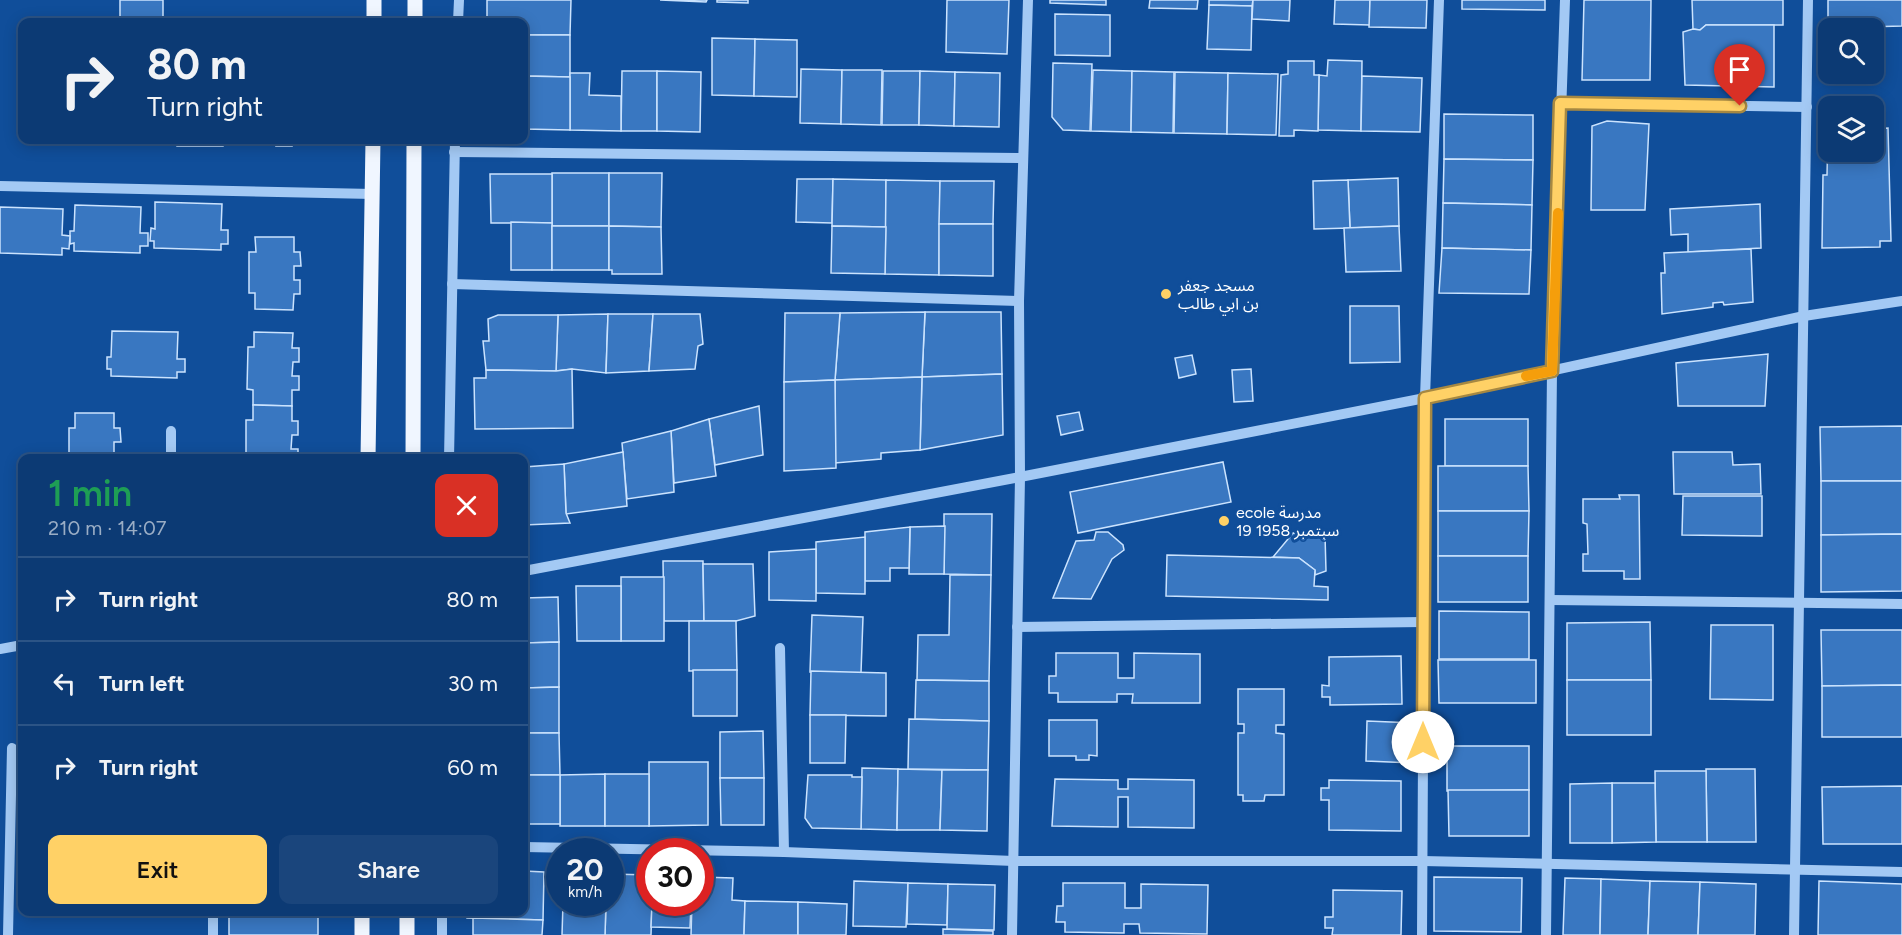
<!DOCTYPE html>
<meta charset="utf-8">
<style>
:root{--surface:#0c3a74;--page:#1a457c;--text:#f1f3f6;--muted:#9aadc5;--line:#2c5486;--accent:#ffd166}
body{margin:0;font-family:Figtree,"Noto Sans Arabic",sans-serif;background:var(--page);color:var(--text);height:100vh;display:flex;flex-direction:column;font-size:22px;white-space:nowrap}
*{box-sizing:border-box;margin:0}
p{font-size:20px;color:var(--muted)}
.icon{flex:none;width:33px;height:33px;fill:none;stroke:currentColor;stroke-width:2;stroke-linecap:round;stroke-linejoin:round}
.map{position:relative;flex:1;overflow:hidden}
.details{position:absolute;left:18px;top:454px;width:510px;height:462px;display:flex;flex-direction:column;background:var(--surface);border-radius:12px;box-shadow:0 3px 15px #0003,0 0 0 2px var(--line)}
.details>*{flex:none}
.banner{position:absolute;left:18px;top:18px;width:510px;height:126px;border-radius:12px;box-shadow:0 3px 15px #0003,0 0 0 2px var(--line);background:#0c3a74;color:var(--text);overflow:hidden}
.fabs{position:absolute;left:1818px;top:18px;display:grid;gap:12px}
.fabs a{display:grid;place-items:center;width:66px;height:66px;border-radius:12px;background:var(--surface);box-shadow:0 3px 15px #0003,0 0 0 2px var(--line);font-size:30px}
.speed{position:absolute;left:546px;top:838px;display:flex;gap:12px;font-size:30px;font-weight:700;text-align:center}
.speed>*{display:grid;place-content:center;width:78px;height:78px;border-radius:50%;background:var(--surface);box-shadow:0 3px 15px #0003,0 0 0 2px var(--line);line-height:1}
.speed small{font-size:15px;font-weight:400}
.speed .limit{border:9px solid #d22;background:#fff;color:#111}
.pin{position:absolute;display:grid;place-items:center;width:51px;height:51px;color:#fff;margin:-62px -26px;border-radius:50% 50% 50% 0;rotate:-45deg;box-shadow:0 0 6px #0007}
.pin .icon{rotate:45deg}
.me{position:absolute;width:66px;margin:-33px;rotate:0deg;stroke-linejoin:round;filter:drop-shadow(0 0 4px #0008)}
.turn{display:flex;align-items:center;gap:21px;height:126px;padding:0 30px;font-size:27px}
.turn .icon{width:78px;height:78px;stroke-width:2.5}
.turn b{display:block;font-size:42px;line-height:51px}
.round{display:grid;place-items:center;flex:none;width:63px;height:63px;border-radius:12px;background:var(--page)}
.summary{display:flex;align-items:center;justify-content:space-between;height:102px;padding:0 30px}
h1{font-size:36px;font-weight:600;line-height:45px;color:#1e9e55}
.button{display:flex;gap:12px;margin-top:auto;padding:12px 30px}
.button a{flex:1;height:69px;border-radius:12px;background:var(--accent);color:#111;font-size:24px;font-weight:600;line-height:69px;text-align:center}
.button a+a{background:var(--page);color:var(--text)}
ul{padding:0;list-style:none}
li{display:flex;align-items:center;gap:18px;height:84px;padding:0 30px;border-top:2px solid var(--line)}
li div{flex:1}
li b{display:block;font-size:22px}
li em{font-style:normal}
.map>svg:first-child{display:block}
.building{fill:#3977c1;stroke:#cbe3fe;stroke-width:1.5}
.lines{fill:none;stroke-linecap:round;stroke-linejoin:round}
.minor{stroke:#a3c9f4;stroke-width:10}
.major{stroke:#f0f6ff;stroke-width:15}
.route-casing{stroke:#a68842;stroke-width:15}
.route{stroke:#ffd166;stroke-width:10}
.slow{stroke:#f59e0b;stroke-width:10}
.poi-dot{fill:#ffd166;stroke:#104e9a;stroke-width:2}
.labels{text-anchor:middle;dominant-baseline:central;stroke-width:6;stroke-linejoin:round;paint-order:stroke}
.poi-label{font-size:16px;fill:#fff;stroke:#104e9a;text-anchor:start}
</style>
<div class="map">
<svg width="1902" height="935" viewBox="0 0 1902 935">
<rect width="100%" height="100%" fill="#104e9a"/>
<!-- building -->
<g class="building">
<rect x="120" y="0" width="43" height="22"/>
<polygon points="487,0 571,0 570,35 524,35 524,22 487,22"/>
<polygon points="660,0 707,0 706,2"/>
<polygon points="717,0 748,0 748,3 717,2"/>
<polygon points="947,0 1009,0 1007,54 946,52"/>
<polygon points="1050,0 1106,0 1106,5 1050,3"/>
<polygon points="1150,0 1198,0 1197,9 1149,8"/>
<polygon points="1209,0 1253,0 1252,6 1209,5"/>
<polygon points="1253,0 1290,0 1289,21 1252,19"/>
<polygon points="1335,0 1370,0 1370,25 1334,24"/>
<polygon points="1370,0 1427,0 1426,28 1369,27"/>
<polygon points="1462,0 1545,0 1545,10 1462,9"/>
<polygon points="1584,0 1651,0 1650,80 1582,80"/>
<polygon points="1692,0 1783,0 1783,25 1706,25 1700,30 1693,29"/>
<polygon points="1828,0 1902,0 1902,26 1828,28 1828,31"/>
<polygon points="1209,5 1252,6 1251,50 1207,49"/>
<polygon points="1055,14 1110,15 1110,56 1055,55"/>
<polygon points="1706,25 1774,25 1774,87 1685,85 1683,32 1693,29 1700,30"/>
<polygon points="524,35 570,35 570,77 524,76"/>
<polygon points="712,38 755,39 754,96 712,95"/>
<polygon points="755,39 797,40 797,97 754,96"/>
<polygon points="1328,60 1362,61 1361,131 1318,130 1319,75 1327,76"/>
<polygon points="1288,61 1314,61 1314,75 1319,75 1318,131 1294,130 1294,136 1279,136 1281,75 1288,74"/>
<polygon points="1053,63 1092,64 1090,131 1063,130 1052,117"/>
<polygon points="801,69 842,70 841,124 800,123"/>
<polygon points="842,70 882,70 881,125 841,124"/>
<polygon points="1093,70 1132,71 1131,132 1091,131"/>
<polygon points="622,71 657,71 657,131 621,131"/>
<polygon points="657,71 701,72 700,132 657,131"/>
<polygon points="883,71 920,71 919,125 882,125"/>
<polygon points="920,71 955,72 954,126 919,125"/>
<polygon points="1132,71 1174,72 1173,133 1131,132"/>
<polygon points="955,72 1000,73 999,127 954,126"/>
<polygon points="1175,72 1228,73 1227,134 1174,133"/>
<polygon points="570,73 590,73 589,95 621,96 621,131 570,130"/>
<polygon points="1228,73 1278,74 1276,135 1227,134"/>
<polygon points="524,76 570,77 570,130 524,129"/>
<polygon points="1362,76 1422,78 1420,132 1361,131"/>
<polygon points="1444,114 1533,115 1533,160 1444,159"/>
<polygon points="1607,121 1649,124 1645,210 1591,210 1592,126"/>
<polygon points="1888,128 1891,241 1880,241 1880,247 1822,248 1823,175 1827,175 1828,131 1828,152 1874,152 1874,129"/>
<rect x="177" y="140" width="46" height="6"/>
<polygon points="277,140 291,140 292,146 276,146"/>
<polygon points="1444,159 1533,160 1532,205 1443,203"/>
<rect x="552" y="173" width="57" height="53"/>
<polygon points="609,173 662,173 661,227 609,226"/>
<polygon points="490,174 552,174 552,223 491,223"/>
<polygon points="1398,178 1399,226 1350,228 1348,180"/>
<polygon points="797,179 833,179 832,223 796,222"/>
<polygon points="833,179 886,180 886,227 832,226"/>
<polygon points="886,180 940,181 939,275 885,274"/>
<polygon points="1348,180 1350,228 1314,229 1313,181"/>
<polygon points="940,181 994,181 993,224 939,224"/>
<polygon points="155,202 222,204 221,230 228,230 228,244 221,244 221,250 154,248 154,241 150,241 151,228 155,229"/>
<polygon points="1443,203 1532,205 1531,250 1442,248"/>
<polygon points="1760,204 1761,248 1688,252 1688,234 1671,235 1670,209"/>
<polygon points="75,205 141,207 140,233 148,233 148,246 140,246 140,253 74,251 74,243 70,244 70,231 74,231"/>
<polygon points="0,207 63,209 62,235 70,236 69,249 62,248 62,255 0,253"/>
<polygon points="511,222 552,223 552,270 511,270"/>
<polygon points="939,224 993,224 993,276 939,275"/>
<rect x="552" y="226" width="57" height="44"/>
<polygon points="609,226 661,227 662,274 612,274 612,270 609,270"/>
<polygon points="832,226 886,227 885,274 831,273"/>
<polygon points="1399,226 1401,271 1346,272 1344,228"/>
<polygon points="255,237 294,237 294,252 300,252 301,266 294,266 294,280 300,280 300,294 294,294 293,310 255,309 255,293 249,293 249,252 256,252"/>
<polygon points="1442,248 1531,250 1529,294 1439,293"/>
<polygon points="1751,249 1753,302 1724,305 1723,302 1713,303 1713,307 1662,314 1661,273 1665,273 1664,253"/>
<polygon points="1350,306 1399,306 1400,362 1350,363"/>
<polygon points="925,312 1001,312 1002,374 922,377"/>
<polygon points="925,312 922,377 835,380 840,313"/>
<polygon points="785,313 840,313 835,380 784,382"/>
<polygon points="608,314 606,373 572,369 556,371 558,315"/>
<polygon points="608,314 653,314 649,371 606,373"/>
<polygon points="653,314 700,314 703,344 698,346 695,369 649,371"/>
<polygon points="498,315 558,315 556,371 486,370 483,341 489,341 488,319"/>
<polygon points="112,331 178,332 177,359 185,359 185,372 177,372 177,378 111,376 111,369 107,369 107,357 111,357"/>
<polygon points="254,332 293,333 292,348 299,348 299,362 293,362 292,376 299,376 299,390 292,390 292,406 253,405 253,390 247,389 248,347 254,347"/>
<polygon points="1768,354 1765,406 1678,406 1676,363"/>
<polygon points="1192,355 1196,374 1179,378 1175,358"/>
<polygon points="572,369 573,428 475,429 474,378 486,378 486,370 556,371"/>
<polygon points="1251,369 1253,401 1234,402 1232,370"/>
<polygon points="1002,374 1003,435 920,450 922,377"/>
<polygon points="922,377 920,450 881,453 881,459 835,463 835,380"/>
<polygon points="835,380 836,468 784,471 784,382"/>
<polygon points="253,405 292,406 292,421 298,421 298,435 292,435 291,449 298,449 298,459 246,459 246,420 253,420"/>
<polygon points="759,406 763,455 715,465 709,419"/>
<polygon points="1079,412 1083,430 1061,435 1057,416"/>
<polygon points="75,413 114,413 114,428 120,428 121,442 114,442 114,456 120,456 120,459 69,459 69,428 75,428"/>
<polygon points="709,419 716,476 674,483 671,431"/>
<rect x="1445" y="419" width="83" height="47"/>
<polygon points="1902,426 1902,481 1821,481 1820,427"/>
<polygon points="671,431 674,492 627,499 622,443"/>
<polygon points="623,452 627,506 566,514 564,464"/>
<polygon points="1673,452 1732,452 1733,465 1760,464 1761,494 1674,494"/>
<polygon points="1223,462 1231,502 1078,533 1070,492"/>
<polygon points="564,464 566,513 570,523 524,525 524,467"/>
<polygon points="1438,466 1528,466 1529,511 1438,511"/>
<polygon points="1821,481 1902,481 1902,534 1821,535"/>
<polygon points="1619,495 1639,495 1640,579 1624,579 1624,571 1583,571 1583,554 1588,554 1587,524 1583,523 1583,499 1620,499"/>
<polygon points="1683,496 1762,496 1762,536 1682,535"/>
<polygon points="1438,511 1529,511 1528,556 1438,556"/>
<polygon points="944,514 992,514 991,575 944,574"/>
<polygon points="945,526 944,574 909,574 910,527"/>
<polygon points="910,527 909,568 890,568 890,581 865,581 865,532"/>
<polygon points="1096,532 1108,532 1123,545 1124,550 1112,559 1091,599 1053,598 1076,541 1094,540"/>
<polygon points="1293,533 1325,535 1326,571 1315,575 1315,570 1299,558 1273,557"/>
<polygon points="1902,534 1902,591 1821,592 1821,535"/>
<polygon points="865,537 865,594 816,593 816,542"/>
<polygon points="816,549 816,601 769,600 769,552"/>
<polygon points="1167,555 1299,558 1315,570 1314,586 1328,587 1328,600 1166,596"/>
<rect x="1438" y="556" width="90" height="46"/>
<polygon points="663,561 703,561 704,621 664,621"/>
<polygon points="703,564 753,564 755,616 736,621 704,621"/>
<polygon points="950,575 991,575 989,681 917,680 918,635 949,635"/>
<rect x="621" y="577" width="43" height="64"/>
<polygon points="576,586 621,586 621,641 577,641"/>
<polygon points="558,597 559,642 524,643 524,598"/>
<polygon points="1439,611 1529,612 1529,659 1439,659"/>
<polygon points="812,615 863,617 861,673 810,672"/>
<polygon points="689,621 736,621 737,670 689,671"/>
<polygon points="1650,622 1651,680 1567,680 1567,623"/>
<polygon points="1711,625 1773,625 1773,700 1710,699"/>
<polygon points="1821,630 1902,630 1902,685 1822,686"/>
<polygon points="559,642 559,687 524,688 524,643"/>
<polygon points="1056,653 1118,653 1118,678 1134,678 1134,653 1200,654 1200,703 1132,703 1133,694 1117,694 1117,702 1058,702 1058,693 1049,693 1049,676 1056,676"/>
<polygon points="1401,656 1402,704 1330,705 1330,697 1322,697 1322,685 1329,686 1329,657"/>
<polygon points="1438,660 1536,660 1536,703 1439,703"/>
<rect x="693" y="670" width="44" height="46"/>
<polygon points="811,671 886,673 886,716 810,715"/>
<polygon points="916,680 989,681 989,721 915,719"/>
<rect x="1567" y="680" width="84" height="55"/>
<polygon points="1902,685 1902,737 1822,737 1822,686"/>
<polygon points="559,687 559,733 524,733 524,688"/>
<polygon points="1238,689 1284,689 1284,725 1276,725 1276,733 1284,734 1284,795 1265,795 1264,801 1243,801 1243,795 1238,795 1238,733 1244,733 1244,724 1238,724"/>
<polygon points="810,715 846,715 845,763 810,763"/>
<polygon points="909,719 989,721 988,770 908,769"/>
<polygon points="1049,720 1097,720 1097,756 1089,755 1089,760 1076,760 1076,756 1049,756"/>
<polygon points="1367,721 1414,723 1413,763 1366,761"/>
<polygon points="763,731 764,778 720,778 720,732"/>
<polygon points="524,733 559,733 560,775 524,775"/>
<polygon points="1447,746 1529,746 1529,790 1447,791"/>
<polygon points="649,762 708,762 708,825 649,826"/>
<polygon points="862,768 898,769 897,830 861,829"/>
<polygon points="898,769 942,770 940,830 897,830"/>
<polygon points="1706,769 1755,769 1756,842 1707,842"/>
<polygon points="942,770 988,770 987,831 940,830"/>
<polygon points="1655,771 1706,771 1707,842 1656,842"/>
<polygon points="605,774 605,826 560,826 560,775"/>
<rect x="605" y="774" width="44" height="52"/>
<rect x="524" y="775" width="36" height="49"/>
<polygon points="808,775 852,775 852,777 862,777 861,829 812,828 805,818"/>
<polygon points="720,778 764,778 764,825 721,825"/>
<polygon points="1055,779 1118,780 1118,789 1128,789 1128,779 1194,780 1194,828 1128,827 1128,797 1118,797 1118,827 1052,826"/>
<polygon points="1329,780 1401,781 1401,831 1329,830 1329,800 1321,800 1321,788 1329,788"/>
<polygon points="1612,783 1655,783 1656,842 1612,843"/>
<polygon points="1612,783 1612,843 1570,843 1570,784"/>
<polygon points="1902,786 1902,844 1823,844 1822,787"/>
<polygon points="1448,790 1529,790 1529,836 1449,836"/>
<polygon points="524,871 544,872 543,920 467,918 467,912 524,912"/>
<polygon points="610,874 650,875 650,903 652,903 651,935 605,935 606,903 610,903"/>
<polygon points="700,877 733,878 732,900 745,901 744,935 691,935 692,903 700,903"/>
<polygon points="1434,877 1522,878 1521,932 1434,931"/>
<polygon points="1565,878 1601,879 1600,935 1563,935"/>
<polygon points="1601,879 1650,881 1648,935 1600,935"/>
<polygon points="854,881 908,883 906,927 853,926"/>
<polygon points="1650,881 1700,882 1698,935 1648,935"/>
<polygon points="1819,881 1902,884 1902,935 1818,935"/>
<polygon points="1700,882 1756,884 1755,935 1698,935"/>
<polygon points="908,883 948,884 947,925 907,924"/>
<polygon points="1063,883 1125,883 1125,908 1141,908 1141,884 1208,885 1207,934 1140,933 1139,924 1124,924 1124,933 1065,932 1065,922 1056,922 1057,906 1063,906"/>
<polygon points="948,884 995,885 994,930 947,929"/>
<polygon points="1333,890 1402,891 1401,935 1332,935 1333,928 1325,928 1325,917 1333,917"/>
<polygon points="745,901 798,902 798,935 744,935"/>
<polygon points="798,902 847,904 846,935 798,935"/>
<polygon points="563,903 606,903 605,935 562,935"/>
<polygon points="652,903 691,903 690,928 651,927"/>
<rect x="229" y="912" width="89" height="23"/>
<polygon points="473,918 543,920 542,935 473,935"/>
<polygon points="943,929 993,931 993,935 943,935"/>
</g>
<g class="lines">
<!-- minor -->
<g class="minor">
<polyline points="458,22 459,0"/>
<polyline points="1560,103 1807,107"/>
<polyline points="454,152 1023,158"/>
<polyline points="0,186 373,194"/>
<polyline points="452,284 1019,301"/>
<polyline points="171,431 171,459"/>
<polyline points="449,459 455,140"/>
<polyline points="524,571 1020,477 1425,398 1804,316 1902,301"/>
<polyline points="1551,600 1902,604"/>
<polyline points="1017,627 1423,622"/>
<polyline points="780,648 784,852"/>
<polyline points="0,649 22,645"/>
<polyline points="524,847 784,852 1014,861 1423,861 1902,872"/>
<polyline points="213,912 213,935"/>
<polyline points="8,935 12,748"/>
<polyline points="442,935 442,912"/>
<polyline points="1012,935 1020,477 1019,301 1028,0"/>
<polyline points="1422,935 1425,398 1439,0"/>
<polyline points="1546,935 1552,371 1565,0"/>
<polyline points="1794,935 1808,0"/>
</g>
<!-- major -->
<g class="major">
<polyline points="374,22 374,0"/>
<polyline points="415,22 415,0"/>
<polyline points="368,459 373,140"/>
<polyline points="413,459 414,140"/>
<polyline points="362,935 362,912"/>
<polyline points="407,935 407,912"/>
</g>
</g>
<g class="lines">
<defs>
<polyline id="route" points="1423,742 1425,398 1552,371 1560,103 1740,106"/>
</defs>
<!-- route casing -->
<use href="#route" class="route-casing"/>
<!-- route -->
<use href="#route" class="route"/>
<!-- slow -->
<polyline class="slow" points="1526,376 1552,371 1558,213"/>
</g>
<!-- markers -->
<g class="poi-dot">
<circle cx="1166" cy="294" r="6"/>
<circle cx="1224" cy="521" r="6"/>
</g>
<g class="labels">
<!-- poi labels -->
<g class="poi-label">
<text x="1178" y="285">مسجد جعفر<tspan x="1178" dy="18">بن ابي طالب</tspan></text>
<text x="1236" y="512">ecole مدرسة<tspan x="1236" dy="18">19 سبتمبر 1958</tspan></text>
</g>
</g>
</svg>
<div class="fabs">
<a><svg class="icon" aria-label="search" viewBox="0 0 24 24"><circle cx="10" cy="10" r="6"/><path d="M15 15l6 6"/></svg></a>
<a><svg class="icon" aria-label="layers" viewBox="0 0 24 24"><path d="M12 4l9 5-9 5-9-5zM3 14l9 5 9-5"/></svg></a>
</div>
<div class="speed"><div>20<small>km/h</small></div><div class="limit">30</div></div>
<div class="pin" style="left:1740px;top:106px;background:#d93025"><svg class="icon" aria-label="arrive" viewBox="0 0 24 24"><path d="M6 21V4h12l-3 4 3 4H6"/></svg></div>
<svg class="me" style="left:1423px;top:742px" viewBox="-20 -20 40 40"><circle r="19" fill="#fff"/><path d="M0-13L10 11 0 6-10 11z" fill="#ffd166"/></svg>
<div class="banner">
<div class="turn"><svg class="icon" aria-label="right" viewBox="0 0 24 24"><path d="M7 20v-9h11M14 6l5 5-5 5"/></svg><div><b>80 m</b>Turn right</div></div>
</div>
<section class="details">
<div class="summary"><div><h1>1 min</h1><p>210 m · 14:07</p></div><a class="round" style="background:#d93025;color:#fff"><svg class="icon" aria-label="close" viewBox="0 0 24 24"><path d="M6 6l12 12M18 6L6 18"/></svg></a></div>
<ul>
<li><svg class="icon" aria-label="right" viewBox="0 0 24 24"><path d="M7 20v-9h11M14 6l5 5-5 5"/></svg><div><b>Turn right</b></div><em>80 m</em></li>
<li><svg class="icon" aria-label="left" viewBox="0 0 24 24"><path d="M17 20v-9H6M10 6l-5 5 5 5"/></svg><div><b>Turn left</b></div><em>30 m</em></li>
<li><svg class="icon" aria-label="right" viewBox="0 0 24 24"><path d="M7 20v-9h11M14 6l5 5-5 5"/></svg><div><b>Turn right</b></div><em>60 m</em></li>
</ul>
<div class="button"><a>Exit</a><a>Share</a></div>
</section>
</div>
